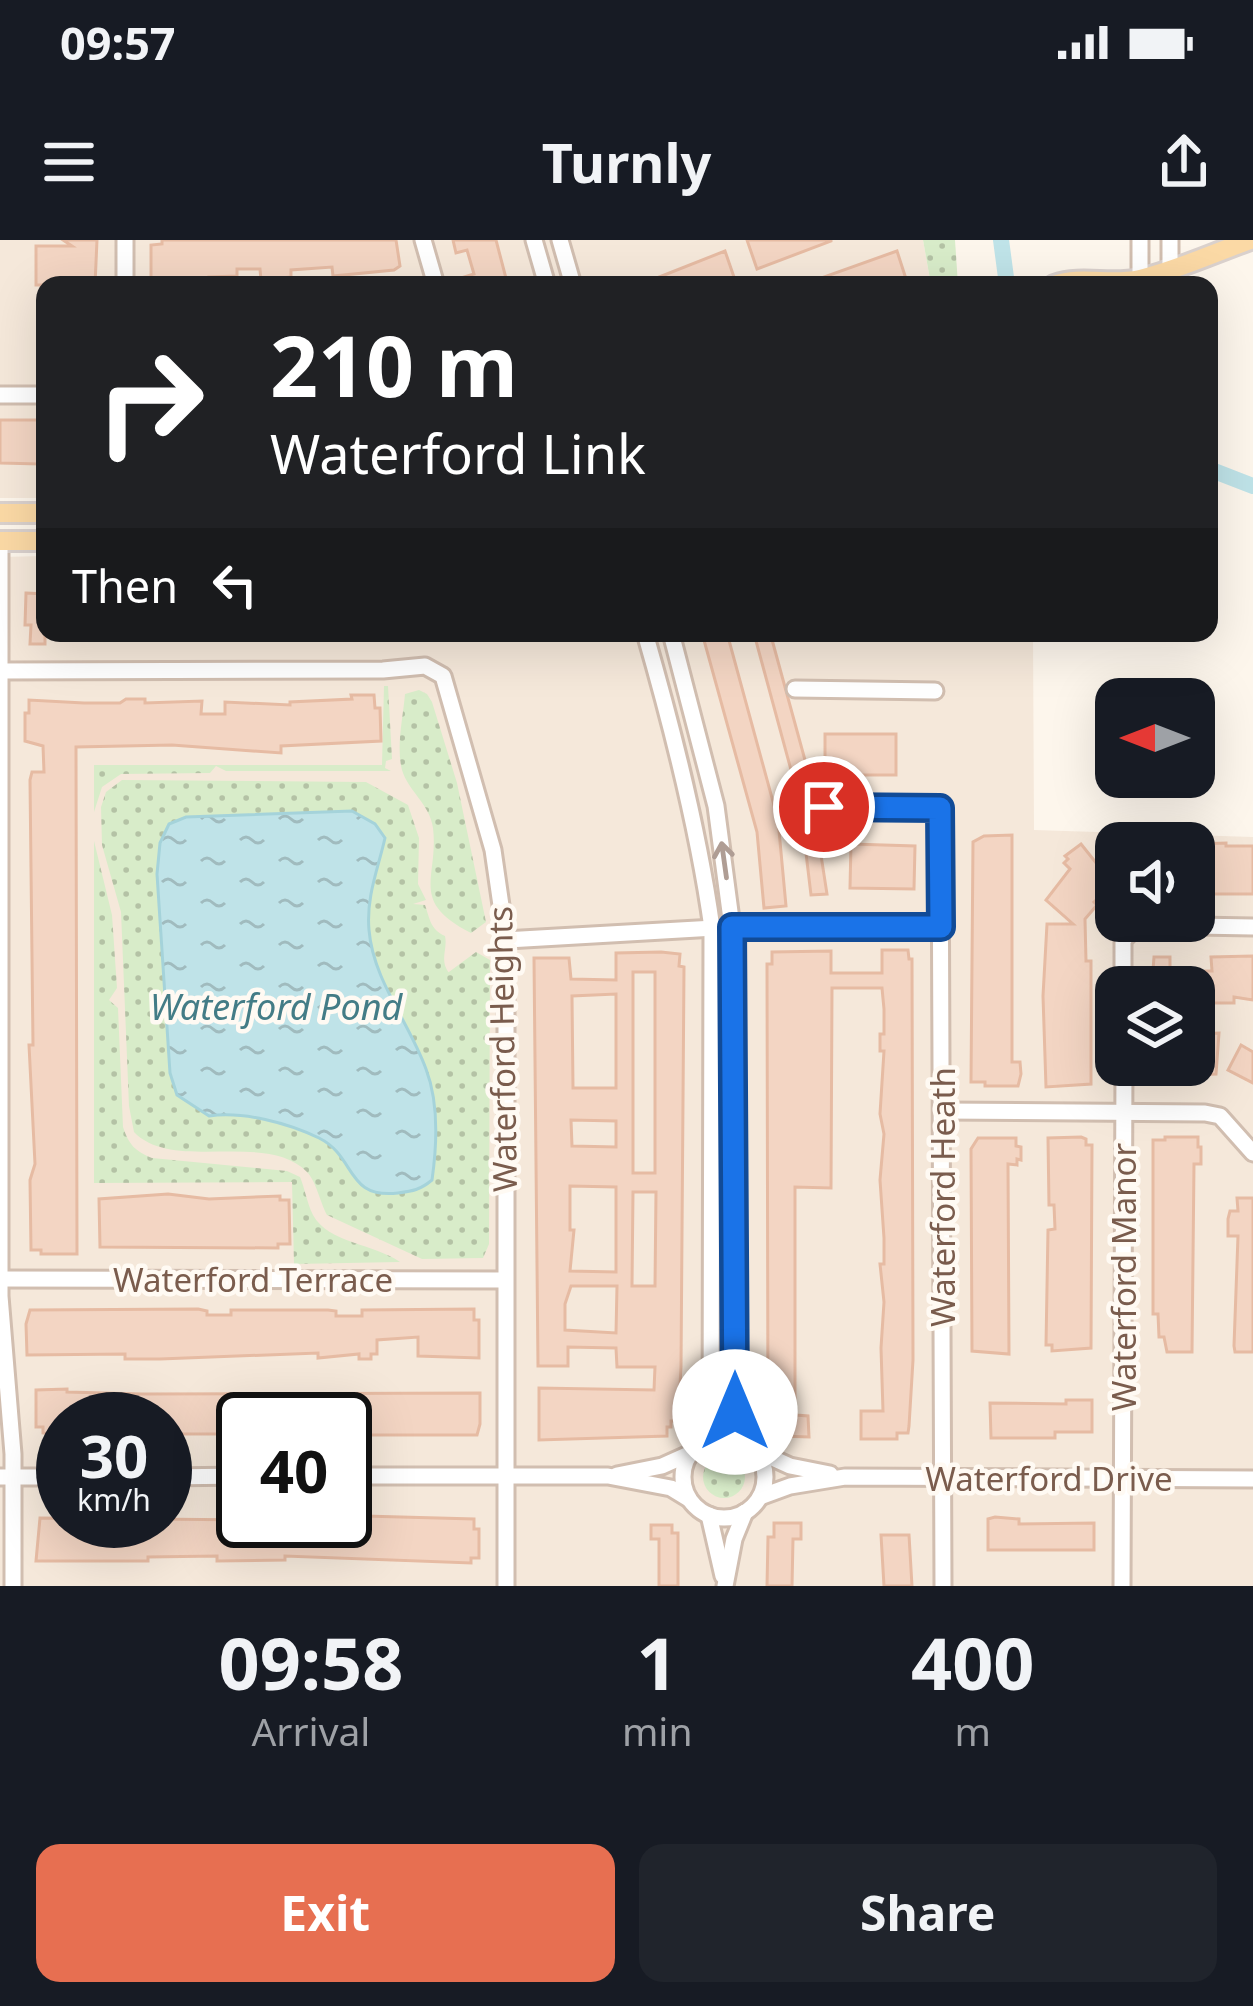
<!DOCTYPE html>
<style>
:root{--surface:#171b24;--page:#20242c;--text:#f1f3f6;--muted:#9ea1a6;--accent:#e76f51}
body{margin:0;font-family:"Noto Sans",sans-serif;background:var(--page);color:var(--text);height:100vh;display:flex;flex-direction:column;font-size:45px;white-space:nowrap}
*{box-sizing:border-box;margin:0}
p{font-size:39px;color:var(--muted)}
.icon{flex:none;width:66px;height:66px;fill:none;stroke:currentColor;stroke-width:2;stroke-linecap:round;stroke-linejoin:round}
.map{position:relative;height:1346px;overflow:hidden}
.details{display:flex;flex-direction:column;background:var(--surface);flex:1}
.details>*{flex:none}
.top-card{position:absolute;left:36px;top:36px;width:1182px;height:366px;border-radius:24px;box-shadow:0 12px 48px #0002;background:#202124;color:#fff;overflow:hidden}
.needle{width:78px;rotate:270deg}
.buttons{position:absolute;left:1095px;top:438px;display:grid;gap:24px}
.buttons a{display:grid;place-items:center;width:120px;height:120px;border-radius:24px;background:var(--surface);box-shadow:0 12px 48px #0002;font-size:60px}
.speed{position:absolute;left:36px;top:1152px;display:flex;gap:24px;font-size:60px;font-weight:700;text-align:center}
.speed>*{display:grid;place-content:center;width:156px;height:156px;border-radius:50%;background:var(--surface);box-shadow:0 12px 48px #0002;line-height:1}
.speed small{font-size:30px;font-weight:400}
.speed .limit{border:6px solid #111;border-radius:18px;background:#fff;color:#111}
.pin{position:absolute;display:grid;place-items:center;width:102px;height:102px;color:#fff;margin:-51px;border:6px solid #fff;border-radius:50%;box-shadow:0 3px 12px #0007}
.me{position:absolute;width:132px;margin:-66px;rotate:0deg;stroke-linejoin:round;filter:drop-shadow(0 0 9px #0008)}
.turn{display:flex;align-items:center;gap:42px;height:252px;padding:0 36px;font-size:54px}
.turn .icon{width:156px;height:156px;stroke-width:2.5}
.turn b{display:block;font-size:84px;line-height:102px}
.then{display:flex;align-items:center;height:114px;padding:0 36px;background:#0003;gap:24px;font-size:45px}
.eta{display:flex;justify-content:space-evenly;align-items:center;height:204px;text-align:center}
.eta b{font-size:72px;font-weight:700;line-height:84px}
.action{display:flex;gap:24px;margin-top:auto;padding:24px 36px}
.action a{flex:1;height:138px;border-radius:24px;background:var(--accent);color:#fff;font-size:48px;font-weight:700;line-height:138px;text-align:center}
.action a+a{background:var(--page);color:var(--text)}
.status{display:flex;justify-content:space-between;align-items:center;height:84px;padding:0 60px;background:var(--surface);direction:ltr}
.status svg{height:33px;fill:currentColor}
header{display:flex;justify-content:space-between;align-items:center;height:156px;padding:0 36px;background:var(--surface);font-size:54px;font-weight:700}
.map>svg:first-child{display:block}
.residential{fill:#f5e8da;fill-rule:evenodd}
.grass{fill:url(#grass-dots)}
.water{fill:url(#water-ripples);stroke:#a5d3da;stroke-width:3}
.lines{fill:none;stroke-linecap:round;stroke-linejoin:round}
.canal{stroke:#bfe3e8;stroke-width:16}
.building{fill:#f3d5c3;stroke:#e6bba3;stroke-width:3;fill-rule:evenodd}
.minor-casing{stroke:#d1beb0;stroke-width:21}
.major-casing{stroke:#dad1cd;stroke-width:24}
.minor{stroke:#fff;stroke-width:15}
.major{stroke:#fbd9a5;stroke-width:18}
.oneway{stroke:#af9d94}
.route-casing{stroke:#114b97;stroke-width:30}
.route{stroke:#1a73e8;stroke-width:21}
.labels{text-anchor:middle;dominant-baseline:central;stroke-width:9;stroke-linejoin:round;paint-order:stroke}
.street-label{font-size:33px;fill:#7a5c4d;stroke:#fffaf3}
.water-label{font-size:36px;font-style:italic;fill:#437c86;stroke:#fffaf3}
</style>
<div class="status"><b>09:57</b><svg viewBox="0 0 49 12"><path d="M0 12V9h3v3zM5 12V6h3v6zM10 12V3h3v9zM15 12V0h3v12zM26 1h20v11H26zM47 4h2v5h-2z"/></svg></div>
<header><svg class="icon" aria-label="menu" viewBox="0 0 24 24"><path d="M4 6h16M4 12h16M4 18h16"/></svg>Turnly<svg class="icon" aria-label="share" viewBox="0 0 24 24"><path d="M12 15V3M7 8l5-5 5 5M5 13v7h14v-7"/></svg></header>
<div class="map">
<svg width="1253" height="1346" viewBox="0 0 1253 1346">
<defs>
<pattern id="grass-dots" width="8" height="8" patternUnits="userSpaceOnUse" patternTransform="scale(3)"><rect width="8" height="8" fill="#d8ecc9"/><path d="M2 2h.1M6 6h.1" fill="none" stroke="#b4c2a5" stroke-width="1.8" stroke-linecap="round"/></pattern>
<pattern id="water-ripples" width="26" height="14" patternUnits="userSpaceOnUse" patternTransform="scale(3)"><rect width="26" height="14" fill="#bfe3e8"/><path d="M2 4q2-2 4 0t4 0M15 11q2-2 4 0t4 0" fill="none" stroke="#a0bbbe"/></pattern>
</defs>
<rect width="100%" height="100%" fill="#fdf6ec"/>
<!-- residential -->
<g class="residential">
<polygon points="0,0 923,0 931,45 45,45 45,258 0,258"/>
<path d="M45 316V393H1033L1034 590 1253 597V1346H0V317ZM1116 603H1194V681H1116ZM1116 747H1194V825H1116ZM63 1179H165V1281H63ZM243 1179H345V1281H243Z"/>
</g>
<!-- grass -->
<g class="grass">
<polygon points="923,0 955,0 958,45 931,45"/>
<polygon points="384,446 388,446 392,519 386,521 385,528 391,531 226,531 216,526 210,533 121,534 102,547 94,572 94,525 382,525"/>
<path d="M419 450 427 454 432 462 457 543 486 682 471 693C408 661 439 638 433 588 430 564 408 551 402 530 396 507 403 478 405 454Z"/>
<path d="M122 540 366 542 408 565 419 598 418 644 426 660 413 664 425 665C430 679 430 689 445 696 448 709 439 720 449 733L434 743 476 712 490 720 489 1004 483 1018 422 1019 327 975C320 962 316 941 307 932 267 890 173 933 134 892L129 866 121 672 102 605 101 567 106 552Z"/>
<path d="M94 601 112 675 117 748 109 760 118 768 123 887C129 905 135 911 152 918L287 931 300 937C305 949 307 963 313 975 328 1003 375 1004 400 1022L294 1024 292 942 94 943Z"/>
<circle cx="724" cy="1237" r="21"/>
</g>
<!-- water -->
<path class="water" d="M352 571 375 584 385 598C378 629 366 657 369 690 373 740 409 782 426 829 439 863 437 905 432 940 420 950 413 951 398 953 345 959 357 917 319 898 288 883 243 871 209 876L177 855 170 833 157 634 160 603 169 584 186 577Z"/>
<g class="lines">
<!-- canal -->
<g class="canal">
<polyline points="1001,0 1007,45"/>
<polyline points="1209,229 1253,246"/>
</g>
</g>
<!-- building -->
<g class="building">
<polygon points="63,0 97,0 95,45 36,45 36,6 72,6"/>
<polygon points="162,0 396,0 400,26 394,30 333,36 332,27 291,30 291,37 261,40 260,29 237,29 237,36 209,37 210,45 190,45 190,41 151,39 151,5 162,4"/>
<polygon points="453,0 496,0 507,42 449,45 448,42 474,34 467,10 456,13"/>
<polygon points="747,0 831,0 831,1 757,29"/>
<polygon points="725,11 734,37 712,45 639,45"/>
<polygon points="897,11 908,45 808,45 807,43"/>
<polygon points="0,180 38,180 38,187 45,187 45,219 39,219 39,224 0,223"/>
<polygon points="26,353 45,354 45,404 30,404 31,385 25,385"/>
<polygon points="702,393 727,393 778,580 786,666 764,668 757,592"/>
<polygon points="771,396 808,531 827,654 811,655 800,563 756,401"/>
<polygon points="351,455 374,455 375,468 380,468 381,501 281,506 281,513 172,505 76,507 77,1014 41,1014 41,1010 31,1010 30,940 35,924 29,805 33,805 30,540 32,532 44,532 43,506 25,501 25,473 29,473 29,460 84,463 120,463 126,459 145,459 145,463 202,461 201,474 225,474 225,462 290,465 290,462 352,459"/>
<rect x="825" y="494" width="71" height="41"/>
<polygon points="1012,595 1012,822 1020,822 1021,834 1018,846 985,846 985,842 971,842 973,602 984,596"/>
<polygon points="1226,603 1226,606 1253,606 1253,654 1194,654 1194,604"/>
<polygon points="851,604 915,606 914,649 850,648"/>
<polygon points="1081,604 1113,644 1094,662 1097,665 1085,679 1086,721 1091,721 1091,844 1046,847 1043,756 1047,684 1073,684 1046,660 1070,629 1064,623 1068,619 1065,616"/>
<polygon points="882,710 908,710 909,719 912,719 913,1120 909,1186 908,1193 897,1193 897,1199 861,1199 861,1171 883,1171 881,1108 884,1062 880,1024 884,1024 884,998 880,940 884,894 880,874 884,811 880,811 880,794 884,794 884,769 882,748 832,748 831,948 795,947 795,1169 796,1175 808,1176 809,1197 779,1196 779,1180 768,1180 767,724 772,724 772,712 831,711 831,733 882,733"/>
<path d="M661 712 680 714 679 726 684 727 681 1127 678 1181H671V1187H667V1196L539 1200V1148L654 1150 655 1127H617L616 1108 568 1107V1126H538L534 718H569L571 739 616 740V713ZM633 732H655V933H633ZM616 754V848H573L572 756ZM571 880 616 881V907L572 906ZM570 946 616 947V1032L570 1031 574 990H570ZM633 952H656L655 1046H632ZM571 1046H617L616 1093 565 1090V1064Z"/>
<polygon points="1253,716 1253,760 1234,757 1234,763 1207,763 1206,731 1212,731 1211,717"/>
<polygon points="1154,717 1170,717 1170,747 1147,747 1147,730 1153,730"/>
<polygon points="1219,793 1216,834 1194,835 1194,794"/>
<polygon points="1241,805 1253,812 1253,843 1228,830"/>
<polygon points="1081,897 1086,899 1086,905 1092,905 1091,1108 1052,1111 1052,1105 1046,1105 1048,990 1055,989 1054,965 1049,965 1048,898"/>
<polygon points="1165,897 1198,897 1198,907 1201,907 1201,924 1194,924 1192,1112 1167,1112 1164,1097 1159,1097 1158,1074 1153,1074 1153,900 1165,900"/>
<polygon points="978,898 1016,898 1016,906 1021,907 1021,920 1017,919 1017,925 1008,924 1009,1114 972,1111 971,909"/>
<polygon points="168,954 209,959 280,956 280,960 289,960 290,1004 278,1004 278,1008 100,1007 99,959"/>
<polygon points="1237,958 1253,958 1253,1112 1235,1112 1234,1106 1238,996 1228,996 1228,979 1230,971 1238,971"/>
<polygon points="198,1069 207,1071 207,1075 231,1075 231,1070 328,1070 336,1071 336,1076 362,1076 362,1070 474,1069 474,1080 479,1080 479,1118 418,1116 418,1097 377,1100 377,1114 371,1114 371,1119 359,1119 359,1114 318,1118 318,1113 160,1119 125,1119 125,1114 27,1115 26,1084 30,1070"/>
<polygon points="67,1149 67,1152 142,1154 480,1153 480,1184 477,1195 345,1195 345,1179 243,1179 243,1194 165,1194 165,1179 63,1179 63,1195 43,1193 43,1187 36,1187 36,1150"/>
<polygon points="1066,1160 1092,1160 1092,1192 1055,1192 1055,1198 991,1198 990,1163 1066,1164"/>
<polygon points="364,1276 474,1279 474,1289 479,1289 479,1318 471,1318 471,1323 285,1316 285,1320 217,1321 217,1316 148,1317 148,1321 36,1321 40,1278 352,1281 364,1279"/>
<polygon points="995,1277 1019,1279 1019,1284 1094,1283 1094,1310 988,1310 988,1279"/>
<polygon points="774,1283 801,1283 801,1299 793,1299 792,1346 767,1346 768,1297 774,1297"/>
<polygon points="651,1285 672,1285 672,1293 678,1293 678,1346 659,1346 659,1299 651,1299"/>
<polygon points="881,1295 909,1295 912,1346 884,1346"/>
</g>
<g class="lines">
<defs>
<g id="minor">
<polyline points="423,0 436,45"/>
<polyline points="534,0 547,45"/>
<polyline points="560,0 573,45"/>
<polyline points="1140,0 1140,39"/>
<polyline points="1170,0 1170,29"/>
<polyline points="125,45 125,0"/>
<polyline points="0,155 45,155"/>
<polyline points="0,307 0,1056 13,1214 13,1346"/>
<path d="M645 393C673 490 698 588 712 688L711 1198"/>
<polyline points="671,393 716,566 732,687 736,1198"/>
<polyline points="1,431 383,430 425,426 443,436 493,610 506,700 506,1346"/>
<polyline points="795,449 935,451"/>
<polyline points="824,567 940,568 943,1346"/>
<polyline points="506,700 732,687 941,687"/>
<polyline points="1123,747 1123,700 1138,685 1253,687"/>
<polyline points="942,871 1205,873 1220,876 1253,913"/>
<polyline points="1,1039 505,1040"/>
<circle cx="724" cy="1237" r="41"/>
<polyline points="757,1211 790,1226 830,1234"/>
<polyline points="617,1235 662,1226 691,1213"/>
<polyline points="345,1236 608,1236 671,1248 689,1259"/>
<polyline points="0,1237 63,1237"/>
<polyline points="165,1237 243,1236"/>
<polyline points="760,1257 790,1246 845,1237 1253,1239"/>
<polyline points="709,1275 723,1336"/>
<polyline points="725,1346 734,1299 745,1272"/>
<polyline points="1122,1346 1124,825"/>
</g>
<g id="major">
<path d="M1054 45C1083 35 1110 46 1140 39 1177 30 1214 13 1250 0"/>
<polyline points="0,273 45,273"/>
<polyline points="0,301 45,301"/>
</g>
</defs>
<!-- minor casing -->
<use href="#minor" class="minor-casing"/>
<!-- major casing -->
<use href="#major" class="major-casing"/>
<!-- minor -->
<use href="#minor" class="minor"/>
<!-- major -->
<use href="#major" class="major"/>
</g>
<!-- one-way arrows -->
<defs><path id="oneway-shaft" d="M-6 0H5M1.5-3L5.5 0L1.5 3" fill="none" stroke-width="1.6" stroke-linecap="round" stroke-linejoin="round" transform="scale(3)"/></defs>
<use class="oneway" href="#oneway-shaft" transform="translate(724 620) rotate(-98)"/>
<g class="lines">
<defs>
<polyline id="route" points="735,1172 732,687 941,687 940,568 824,567"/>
</defs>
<!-- route casing -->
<use href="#route" class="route-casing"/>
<!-- route -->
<use href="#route" class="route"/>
</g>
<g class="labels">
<!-- street labels -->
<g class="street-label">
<text transform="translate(502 809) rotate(-91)">Waterford Heights</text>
<text transform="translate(942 957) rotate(-90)">Waterford Heath</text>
<text transform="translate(1123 1037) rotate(-90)">Waterford Manor</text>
<text x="253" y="1039">Waterford Terrace</text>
<text x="1049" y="1238">Waterford Drive</text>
</g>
<!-- water labels -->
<g class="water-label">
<text x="276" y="766">Waterford Pond</text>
</g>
</g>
</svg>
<div class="buttons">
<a><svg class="needle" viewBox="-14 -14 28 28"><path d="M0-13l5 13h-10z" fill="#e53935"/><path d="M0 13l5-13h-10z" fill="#9ea1a6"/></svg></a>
<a><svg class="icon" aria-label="sound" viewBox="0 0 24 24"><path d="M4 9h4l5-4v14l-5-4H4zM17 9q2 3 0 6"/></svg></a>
<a><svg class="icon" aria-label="layers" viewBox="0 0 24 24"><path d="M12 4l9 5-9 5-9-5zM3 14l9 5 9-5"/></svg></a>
</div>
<div class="speed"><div>30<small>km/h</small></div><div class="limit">40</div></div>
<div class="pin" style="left:824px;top:567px;background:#d93025"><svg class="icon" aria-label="arrive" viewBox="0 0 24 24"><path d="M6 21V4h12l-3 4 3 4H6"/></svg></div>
<svg class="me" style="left:735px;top:1172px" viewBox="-20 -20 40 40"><circle r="19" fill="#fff"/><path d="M0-13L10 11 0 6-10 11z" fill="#1a73e8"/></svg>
<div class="top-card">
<div class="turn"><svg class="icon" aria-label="right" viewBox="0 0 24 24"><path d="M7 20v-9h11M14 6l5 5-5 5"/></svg><div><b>210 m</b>Waterford Link</div></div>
<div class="then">Then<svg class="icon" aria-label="left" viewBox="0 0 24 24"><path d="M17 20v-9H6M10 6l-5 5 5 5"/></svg></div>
</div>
</div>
<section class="details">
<div class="eta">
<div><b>09:58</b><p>Arrival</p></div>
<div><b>1</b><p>min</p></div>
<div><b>400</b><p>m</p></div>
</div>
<div class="action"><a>Exit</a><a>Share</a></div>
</section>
